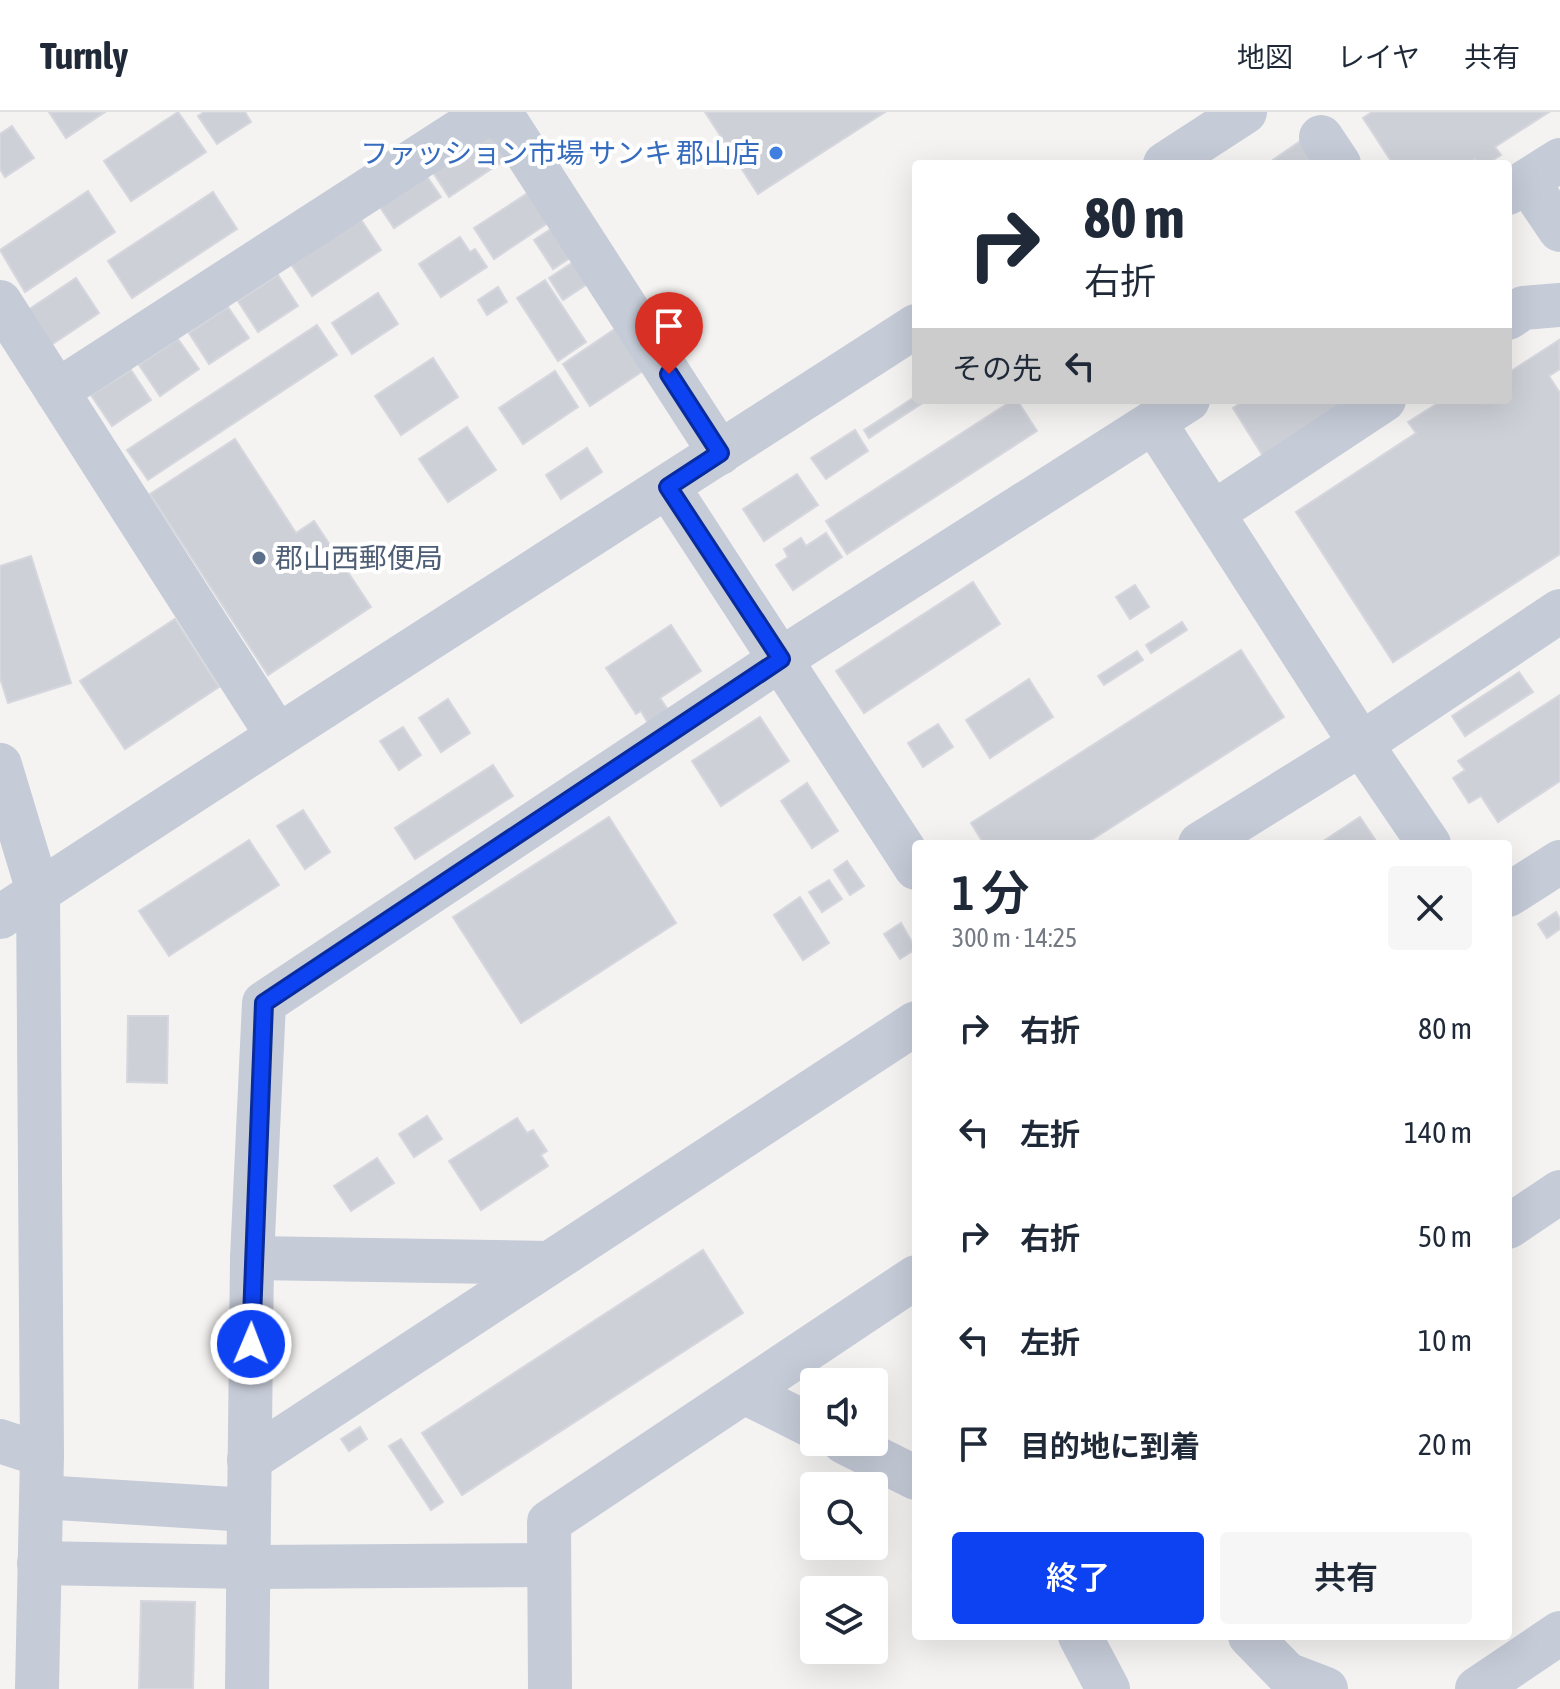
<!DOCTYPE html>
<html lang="ja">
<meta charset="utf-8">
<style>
:root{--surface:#fff;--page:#f6f6f7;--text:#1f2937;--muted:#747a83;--line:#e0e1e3;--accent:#0d42f3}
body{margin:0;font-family:"Asap Condensed","Noto Sans JP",sans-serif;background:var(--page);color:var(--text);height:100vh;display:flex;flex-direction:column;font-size:30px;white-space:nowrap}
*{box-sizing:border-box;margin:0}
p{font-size:26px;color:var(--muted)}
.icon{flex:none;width:44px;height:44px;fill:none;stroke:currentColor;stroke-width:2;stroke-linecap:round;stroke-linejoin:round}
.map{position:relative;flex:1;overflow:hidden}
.panel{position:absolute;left:912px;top:728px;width:600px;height:800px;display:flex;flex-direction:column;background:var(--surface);border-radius:8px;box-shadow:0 8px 32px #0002}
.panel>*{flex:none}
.top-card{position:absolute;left:912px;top:48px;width:600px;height:244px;border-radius:8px;box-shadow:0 8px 32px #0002;background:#fff;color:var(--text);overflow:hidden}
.tools{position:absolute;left:800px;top:1256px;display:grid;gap:16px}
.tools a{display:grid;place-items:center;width:88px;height:88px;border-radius:8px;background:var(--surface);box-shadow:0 8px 32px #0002;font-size:40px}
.pin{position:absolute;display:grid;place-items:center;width:68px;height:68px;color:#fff;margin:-82px -34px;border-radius:50% 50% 50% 0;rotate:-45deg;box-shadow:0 0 8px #0007}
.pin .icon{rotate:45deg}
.me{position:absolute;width:88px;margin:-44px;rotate:1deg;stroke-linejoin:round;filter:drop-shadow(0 0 6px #0008)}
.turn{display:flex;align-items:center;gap:28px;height:168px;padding:0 40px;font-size:36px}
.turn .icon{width:104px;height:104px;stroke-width:2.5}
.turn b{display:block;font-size:56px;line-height:68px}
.then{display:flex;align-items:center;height:76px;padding:0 40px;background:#0003;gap:16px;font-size:30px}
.round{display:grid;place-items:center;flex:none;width:84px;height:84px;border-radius:8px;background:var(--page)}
.overview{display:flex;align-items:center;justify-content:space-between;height:136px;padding:0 40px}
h1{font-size:48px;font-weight:600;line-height:60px}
.primary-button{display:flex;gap:16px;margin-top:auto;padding:16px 40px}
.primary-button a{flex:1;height:92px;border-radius:8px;background:var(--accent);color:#fff;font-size:32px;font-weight:600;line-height:92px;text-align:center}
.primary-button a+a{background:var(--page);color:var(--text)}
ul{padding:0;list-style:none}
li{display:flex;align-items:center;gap:24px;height:104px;padding:0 40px}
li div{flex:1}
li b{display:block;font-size:30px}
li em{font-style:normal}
header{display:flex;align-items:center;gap:48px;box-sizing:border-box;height:112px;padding:0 40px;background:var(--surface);border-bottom:2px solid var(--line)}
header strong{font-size:38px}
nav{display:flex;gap:44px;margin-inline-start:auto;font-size:28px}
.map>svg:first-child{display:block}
.building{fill:#ced0d8;stroke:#d6d7de;stroke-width:2}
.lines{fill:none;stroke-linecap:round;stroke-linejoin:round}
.minor{stroke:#c5cbd7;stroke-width:44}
.route-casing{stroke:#082b9e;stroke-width:20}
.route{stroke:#0d42f3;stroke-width:14}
.shop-dot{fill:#3f7fe0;stroke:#fff;stroke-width:3}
.service-dot{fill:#5c6f8a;stroke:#fff;stroke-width:3}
.labels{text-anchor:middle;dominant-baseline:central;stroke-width:8;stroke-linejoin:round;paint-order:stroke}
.shop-label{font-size:28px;fill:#366cbe;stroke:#fff;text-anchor:end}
.service-label{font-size:28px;fill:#4e5e75;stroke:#fff;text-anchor:start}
</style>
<header>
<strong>Turnly</strong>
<nav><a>地図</a><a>レイヤ</a><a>共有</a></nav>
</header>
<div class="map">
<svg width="1560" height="1577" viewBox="0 0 1560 1577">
<rect width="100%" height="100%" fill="#f4f3f2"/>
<!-- building -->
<g class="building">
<polygon points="49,0 105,0 66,26"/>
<polygon points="178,0 206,40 131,89 104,49"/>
<polygon points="204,0 245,0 251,10 217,32 198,4"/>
<polygon points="705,0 885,0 758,82"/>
<polygon points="1372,0 1549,0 1495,35 1501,43 1487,52 1478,52 1475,47 1468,52 1393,52 1363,6"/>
<polygon points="487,7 511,44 449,85 425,48"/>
<polygon points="12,14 34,46 5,65 0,57 0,22"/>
<polygon points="1302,28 1318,52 1267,52"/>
<polygon points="421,56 441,85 394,116 374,86"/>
<polygon points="534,77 554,107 494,147 474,116"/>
<polygon points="88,79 115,120 25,180 0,138"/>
<polygon points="213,80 237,117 132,186 108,149"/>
<polygon points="356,100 381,138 312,184 287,146"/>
<polygon points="557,113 576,142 553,157 534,128"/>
<polygon points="460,125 470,140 475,137 487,155 441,185 419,152"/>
<polygon points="578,147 592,169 563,188 549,166"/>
<polygon points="278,163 298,194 258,220 238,189"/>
<polygon points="76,166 99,201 45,237 22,202"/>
<polygon points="545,168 586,230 558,249 517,186"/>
<polygon points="498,175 507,190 487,203 478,188"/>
<polygon points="378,181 398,212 352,242 332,211"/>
<polygon points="228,195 249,226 209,252 189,221"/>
<polygon points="317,213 337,243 148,368 127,338"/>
<polygon points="618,215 646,257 590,294 563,252"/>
<polygon points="178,227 199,257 160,284 139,253"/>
<polygon points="1559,228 1560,257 1549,264 1560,281 1560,442 1393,550 1296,400 1416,321 1408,310 1443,288 1508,288 1508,261"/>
<polygon points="433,246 458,285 401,323 375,284"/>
<polygon points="131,258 151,288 112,314 91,283"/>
<polygon points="555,259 578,295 523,332 499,296"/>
<polygon points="916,284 916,288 927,288 869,326 864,318"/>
<polygon points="1013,288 1017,288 1037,319 847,442 826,409"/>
<polygon points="1245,288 1349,288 1263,344 1233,296"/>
<polygon points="467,315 496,358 448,390 419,347"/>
<polygon points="855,318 868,339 826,367 811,346"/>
<polygon points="235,327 296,421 314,409 371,495 268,563 150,382"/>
<polygon points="587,336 602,360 561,387 546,363"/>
<polygon points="797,362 818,393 764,429 743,397"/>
<polygon points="826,421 842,445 793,478 776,453 788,445 784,437 801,426 806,434"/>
<polygon points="31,444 71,571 8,591 0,566 0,454"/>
<polygon points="973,470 1000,512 864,601 836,559"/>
<polygon points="1135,473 1149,495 1130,507 1116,485"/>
<polygon points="175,507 219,575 125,637 80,569"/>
<polygon points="1182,510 1187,518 1151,541 1146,533"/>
<polygon points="671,513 701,559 660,586 668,598 648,611 641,599 636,602 606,556"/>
<polygon points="1241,538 1284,605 1085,732 984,732 971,711"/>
<polygon points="1137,539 1143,548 1104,573 1098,564"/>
<polygon points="1519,560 1533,580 1465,624 1452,604"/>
<polygon points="1029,567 1053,605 990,646 966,608"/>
<polygon points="1560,583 1560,669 1498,710 1481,684 1469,691 1453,666 1465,658 1458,649"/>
<polygon points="448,587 470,621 441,640 419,606"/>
<polygon points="760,605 789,649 721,694 692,649"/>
<polygon points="938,612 953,635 923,655 908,631"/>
<polygon points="403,615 421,643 399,658 380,629"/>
<polygon points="493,653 513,684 415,747 395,716"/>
<polygon points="807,671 838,719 812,736 781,689"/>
<polygon points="303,698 330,740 305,757 277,714"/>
<polygon points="609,705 676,811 521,911 453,805"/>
<polygon points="1360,705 1378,732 1319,732"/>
<polygon points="249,728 279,773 169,844 139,799"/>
<polygon points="847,749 864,774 850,783 834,758"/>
<polygon points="829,768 842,787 822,800 809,780"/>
<polygon points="800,785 829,831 803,848 774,803"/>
<polygon points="1556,800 1560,807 1560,817 1547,826 1538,812"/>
<polygon points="901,811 916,837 900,847 884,822"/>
<polygon points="128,904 168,904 167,971 127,970"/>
<polygon points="427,1004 442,1027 414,1045 399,1022"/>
<polygon points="517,1006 527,1021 533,1018 547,1039 541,1043 548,1054 481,1098 449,1049"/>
<polygon points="377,1046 394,1071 351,1099 334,1074"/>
<polygon points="703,1138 743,1201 462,1383 422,1321"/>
<polygon points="360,1315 367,1327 349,1339 341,1327"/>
<polygon points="401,1327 443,1390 431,1398 389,1334"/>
<polygon points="141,1489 195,1490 193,1577 139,1577"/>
</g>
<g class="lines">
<!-- minor -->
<g class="minor">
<polyline points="500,0 720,341"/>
<polyline points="1321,25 1339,52"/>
<polyline points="1165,52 1245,0"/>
<polyline points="1527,69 1560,118"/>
<polyline points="1508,81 1560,48"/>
<polyline points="0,190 277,623"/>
<polyline points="1508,206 1523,196 1560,193"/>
<polyline points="57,279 489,0"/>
<polyline points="1154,310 1361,632 1429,732"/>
<polyline points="668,375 916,756"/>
<polyline points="1213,401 1384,288"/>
<polyline points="0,653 38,779 42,1343 37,1577"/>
<polyline points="1200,732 1361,632 1560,499"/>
<polyline points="1508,783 1560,750"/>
<path d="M0 805C304 605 611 411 916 214"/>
<polyline points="1508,1115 1560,1080"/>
<polyline points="252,1146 549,1151"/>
<polyline points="744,1280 814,1315"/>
<polyline points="0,1329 42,1343"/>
<polyline points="844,1330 916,1366"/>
<polyline points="249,1348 916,911"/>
<polyline points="42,1385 248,1398"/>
<polyline points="39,1451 248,1455 549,1453"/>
<polyline points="1080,1524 1108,1577"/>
<polyline points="1250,1524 1287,1562 1326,1577"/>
<polyline points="247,1577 252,1146 264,891 781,547 1188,288"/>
<polyline points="550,1577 549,1410 916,1165"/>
<polyline points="1477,1577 1560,1521"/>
</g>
</g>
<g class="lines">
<defs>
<polyline id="route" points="251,1232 264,891 781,547 668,375 720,341 669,262"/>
</defs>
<!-- route casing -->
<use href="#route" class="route-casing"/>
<!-- route -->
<use href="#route" class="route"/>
</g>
<!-- markers -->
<circle class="shop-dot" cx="776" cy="41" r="8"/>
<circle class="service-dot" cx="259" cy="446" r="8"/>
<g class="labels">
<!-- shop labels -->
<g class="shop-label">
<text x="760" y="41">ファッション市場 サンキ 郡山店</text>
</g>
<!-- service labels -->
<g class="service-label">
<text x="275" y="446">郡山西郵便局</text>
</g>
</g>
</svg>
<div class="tools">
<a><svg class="icon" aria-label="sound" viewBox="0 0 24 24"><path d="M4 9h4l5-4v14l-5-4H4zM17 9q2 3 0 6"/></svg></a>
<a><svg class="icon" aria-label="search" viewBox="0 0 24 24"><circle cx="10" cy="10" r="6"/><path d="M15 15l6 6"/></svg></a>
<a><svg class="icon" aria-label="layers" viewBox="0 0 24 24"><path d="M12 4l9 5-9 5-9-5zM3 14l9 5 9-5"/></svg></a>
</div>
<div class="pin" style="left:669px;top:262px;background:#d93025"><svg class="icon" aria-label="arrive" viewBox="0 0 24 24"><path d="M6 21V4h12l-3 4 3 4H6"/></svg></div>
<svg class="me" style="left:251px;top:1232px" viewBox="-20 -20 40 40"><circle r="17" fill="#0d42f3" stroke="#fff" stroke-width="3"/><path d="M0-11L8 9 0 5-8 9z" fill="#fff"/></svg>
<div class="top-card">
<div class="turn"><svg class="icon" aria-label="right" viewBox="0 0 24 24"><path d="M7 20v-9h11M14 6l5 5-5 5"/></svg><div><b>80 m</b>右折</div></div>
<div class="then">その先<svg class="icon" aria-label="left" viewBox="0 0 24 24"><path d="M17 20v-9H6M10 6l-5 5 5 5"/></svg></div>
</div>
<section class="panel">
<div class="overview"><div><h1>1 分</h1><p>300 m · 14:25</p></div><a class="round"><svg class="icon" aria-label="close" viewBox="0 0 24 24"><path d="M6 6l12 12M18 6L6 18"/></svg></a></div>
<ul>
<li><svg class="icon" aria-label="right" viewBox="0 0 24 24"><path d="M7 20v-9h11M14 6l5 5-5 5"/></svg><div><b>右折</b></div><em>80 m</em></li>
<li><svg class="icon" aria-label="left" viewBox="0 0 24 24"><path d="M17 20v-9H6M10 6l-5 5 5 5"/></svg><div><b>左折</b></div><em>140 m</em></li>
<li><svg class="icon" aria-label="right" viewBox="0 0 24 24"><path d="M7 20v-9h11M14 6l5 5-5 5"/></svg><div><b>右折</b></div><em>50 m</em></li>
<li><svg class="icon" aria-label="left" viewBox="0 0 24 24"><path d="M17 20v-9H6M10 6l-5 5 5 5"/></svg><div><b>左折</b></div><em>10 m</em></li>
<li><svg class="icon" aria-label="arrive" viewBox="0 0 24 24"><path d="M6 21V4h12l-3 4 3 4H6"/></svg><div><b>目的地に到着</b></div><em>20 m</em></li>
</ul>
<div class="primary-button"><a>終了</a><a>共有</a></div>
</section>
</div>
